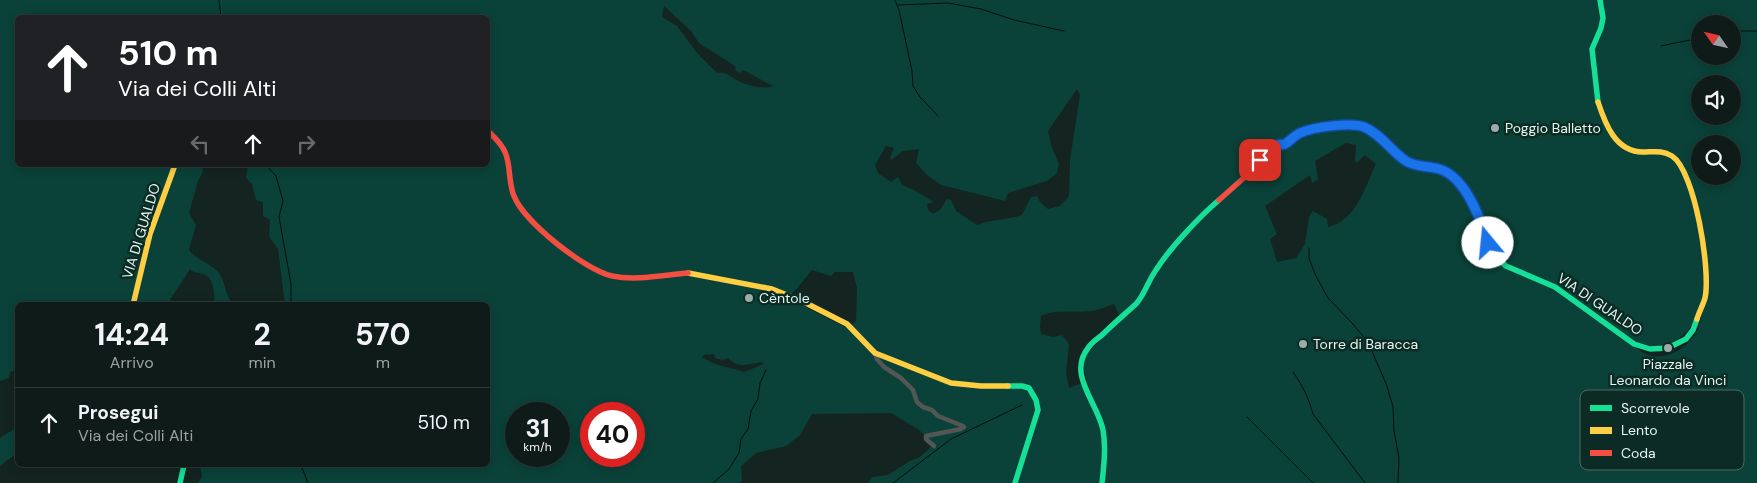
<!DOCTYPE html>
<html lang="it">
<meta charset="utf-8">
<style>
:root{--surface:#0f1b19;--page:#1d2826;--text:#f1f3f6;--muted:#9ba1a2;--line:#2f3938}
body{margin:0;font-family:"DM Sans",sans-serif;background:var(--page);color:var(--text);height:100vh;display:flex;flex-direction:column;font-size:19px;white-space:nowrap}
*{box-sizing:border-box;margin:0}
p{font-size:16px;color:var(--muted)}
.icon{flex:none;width:28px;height:28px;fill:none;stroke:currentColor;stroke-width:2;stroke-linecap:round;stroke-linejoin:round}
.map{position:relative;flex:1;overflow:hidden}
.sheet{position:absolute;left:15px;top:302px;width:475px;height:165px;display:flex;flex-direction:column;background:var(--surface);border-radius:8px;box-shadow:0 2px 12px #0003,0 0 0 1px var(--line)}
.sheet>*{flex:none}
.guide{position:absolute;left:15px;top:15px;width:475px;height:152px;border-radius:8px;box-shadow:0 2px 12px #0003,0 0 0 1px var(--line);background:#202124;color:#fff;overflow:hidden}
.needle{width:32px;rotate:304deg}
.controls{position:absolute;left:1691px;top:15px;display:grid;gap:10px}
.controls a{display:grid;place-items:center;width:50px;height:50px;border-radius:50%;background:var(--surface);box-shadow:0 2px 12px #0003,0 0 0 1px var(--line);font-size:25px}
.speed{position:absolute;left:505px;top:402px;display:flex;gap:10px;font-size:25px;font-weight:700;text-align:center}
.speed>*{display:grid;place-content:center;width:65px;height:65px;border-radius:50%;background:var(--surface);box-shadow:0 2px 12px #0003,0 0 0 1px var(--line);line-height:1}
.speed small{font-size:12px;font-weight:400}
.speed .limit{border:8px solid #d22;background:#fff;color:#111}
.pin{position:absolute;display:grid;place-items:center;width:42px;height:42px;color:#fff;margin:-21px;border-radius:10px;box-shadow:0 2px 8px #0006}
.me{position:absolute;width:55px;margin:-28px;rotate:343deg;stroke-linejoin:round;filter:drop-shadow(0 0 4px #0008)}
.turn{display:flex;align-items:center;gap:18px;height:105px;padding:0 20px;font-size:22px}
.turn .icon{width:65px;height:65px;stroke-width:2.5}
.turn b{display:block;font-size:35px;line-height:42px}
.lanes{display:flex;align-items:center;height:48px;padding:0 20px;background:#0003;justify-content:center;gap:25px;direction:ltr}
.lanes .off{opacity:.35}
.eta{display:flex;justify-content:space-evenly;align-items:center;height:85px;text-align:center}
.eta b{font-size:30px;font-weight:700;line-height:35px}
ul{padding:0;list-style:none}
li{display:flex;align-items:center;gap:15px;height:70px;padding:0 20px;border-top:1px solid var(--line)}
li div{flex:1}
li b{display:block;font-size:19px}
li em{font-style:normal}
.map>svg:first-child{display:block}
.green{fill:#0a4239;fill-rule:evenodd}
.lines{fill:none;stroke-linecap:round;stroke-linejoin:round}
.stream{stroke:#03100c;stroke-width:1}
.street{stroke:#525756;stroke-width:4.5}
.fast{stroke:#16e098;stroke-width:5.5}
.slow{stroke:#ffcf43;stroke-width:5.5}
.jam{stroke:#f24e42;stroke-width:5.5}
.route-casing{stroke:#114b97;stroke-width:12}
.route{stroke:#1a73e8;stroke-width:9}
.poi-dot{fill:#9caca8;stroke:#0d2b25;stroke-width:2}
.labels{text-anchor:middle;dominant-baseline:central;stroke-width:5;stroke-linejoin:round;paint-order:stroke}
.poi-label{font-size:14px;fill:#e5f6f1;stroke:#0d2b25;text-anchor:start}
.street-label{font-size:14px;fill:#e5f6f1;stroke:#0d2b25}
.key{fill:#0d2b25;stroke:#4e6862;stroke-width:1}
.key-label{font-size:14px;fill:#e5f6f1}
</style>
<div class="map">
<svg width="1757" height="483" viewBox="0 0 1757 483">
<rect width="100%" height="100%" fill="#142421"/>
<!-- green -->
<g class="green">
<path d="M0 0H1757V483H868L872 477 888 475 910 461 920 457 934 444 919 430 891 413 812 414 800 435 786 446 756 453 741 466 742 481 739 483H198L202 477 200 465H488V305H285L278 249 269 236 270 220 263 216V202L256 200 252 184 246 178 248 165H488V18H18V165H202L203 172 198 181 189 213 196 225 189 250C197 260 210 263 218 272 226 281 224 295 234 305H215C214 296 215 279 205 275 200 272 195 274 190 269L170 300 174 305H18L17 370 10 372 9 378 0 381ZM664 6 691 31 699 43 735 66 736 71 741 73 743 70 773 86C764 90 746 85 738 81 731 77 725 71 717 73L697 53 677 26 662 17ZM1700 24H1732V56H1700ZM1700 84H1732V116H1700ZM1077 89 1080 95 1070 160 1069 196 1060 206 1048 209 1040 202 1037 196 1031 197 1022 215C1008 220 992 219 977 225L956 211 951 200 947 199 940 210 933 214 928 210 927 204 934 202 914 190 902 185 898 177 891 182 878 173 875 165 886 146 894 148 890 157 891 160 903 151 919 149 916 163 927 175 941 185 1005 201 1008 193 1047 181 1057 173 1059 164 1052 148 1048 131ZM1346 143 1356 145 1355 161 1357 163 1365 155 1376 164C1365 187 1356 221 1328 227L1327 219 1313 211 1309 217 1305 244 1296 258 1277 262 1270 239 1277 234 1265 206 1310 175 1312 183 1318 179 1315 161ZM1700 144H1732V176H1700ZM812 270 831 276 835 272H853L857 288 856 321 847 328 786 297 795 291ZM1114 304 1119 315V322L1088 352 1082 361 1087 381 1069 388 1066 373 1069 344 1062 335 1053 337 1041 334 1040 326 1041 316C1057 309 1074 313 1091 311 1100 310 1107 306 1114 304ZM1701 312C1704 344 1657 373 1634 345 1673 349 1680 343 1701 312ZM714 354 715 358 722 360 728 358C738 369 748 364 761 362L764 364 744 372C730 367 714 366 702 357L704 355ZM516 414H559V456H516ZM591 414H634V456H591Z"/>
<polygon points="17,427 17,453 0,466 0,438"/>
</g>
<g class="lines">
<!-- stream -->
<g class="stream">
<polyline points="219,0 221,18"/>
<polyline points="895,0 899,10 912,71 913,86 920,97 938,116"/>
<polyline points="898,5 948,3 981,9 1014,20 1064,31"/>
<polyline points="1732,31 1757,31"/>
<polyline points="1661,46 1700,38"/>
<polyline points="266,165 276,176 283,201 279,217 291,284 291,305"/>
<polyline points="1309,248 1309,258 1315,274 1328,298 1352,323 1368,342 1387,386 1393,407 1394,431 1399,458 1398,483"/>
<path d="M1293 372C1303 386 1309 399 1313 414L1365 483"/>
<polyline points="1247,417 1313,483"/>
<polyline points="301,465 308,483"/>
<polyline points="713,483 729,469 739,453 741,439 748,429 751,411 758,399 760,383 766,370"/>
<polyline points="893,483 951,439 1022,405"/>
</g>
<!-- street -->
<polyline class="street" points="875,353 877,359 884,367 901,378 913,390 917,402 923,407 932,410 938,416 963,426 964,427 961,429 926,436 926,439 934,446"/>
<!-- fast -->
<g class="fast">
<polyline points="1598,102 1592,49 1601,28 1603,18 1600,0"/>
<polyline points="1478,215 1482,222 1487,243 1495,257 1506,266 1555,287 1634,344 1650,349 1668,348 1686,339 1693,330 1697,319"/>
<polyline points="1008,386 1022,386 1029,388 1036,400 1038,410 1015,483"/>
<polyline points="180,483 184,465"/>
<path d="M1102 483C1104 465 1106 447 1103 430 1098 403 1067 375 1088 348 1091 343 1097 339 1102 335 1113 324 1125 314 1136 304 1145 294 1148 281 1156 270 1170 248 1199 217 1219 200"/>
</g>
<!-- slow -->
<g class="slow">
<path d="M1598 102C1605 123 1615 152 1643 152 1654 152 1662 150 1672 156 1695 171 1711 271 1705 298 1703 305 1699 312 1697 319"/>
<polyline points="688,273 772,289 802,301 847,324 875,353 951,383 981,386 1008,386"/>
<polyline points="133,305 150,234 175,165"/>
</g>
<!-- jam -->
<g class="jam">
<path d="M488 131C494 137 501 143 505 152 511 165 508 182 514 196 524 222 585 270 612 276 636 281 664 275 688 273"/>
<polyline points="1219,200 1256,167 1263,156 1276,146 1285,144 1302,132 1348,125 1363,127 1372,131 1406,161 1414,165 1441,169 1451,175 1459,184 1478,215"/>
</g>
</g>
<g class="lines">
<defs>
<path id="route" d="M1260 160C1264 155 1272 147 1278 145 1283 143 1280 146 1285 144 1290 141 1294 136 1300 133 1313 127 1351 122 1364 127 1381 134 1391 151 1406 161 1415 167 1428 166 1439 169 1465 176 1481 220 1488 243"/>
</defs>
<!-- route casing -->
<use href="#route" class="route-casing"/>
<!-- route -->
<use href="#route" class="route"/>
</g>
<!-- markers -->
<g class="poi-dot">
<circle cx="1495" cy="128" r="5"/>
<circle cx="749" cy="298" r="5"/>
<circle cx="1303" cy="344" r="5"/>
<circle cx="1668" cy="348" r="5"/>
</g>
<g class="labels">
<!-- poi labels -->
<g class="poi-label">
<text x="1505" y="128">Poggio Balletto</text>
<text x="759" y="298">Cèntole</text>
<text x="1313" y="344">Torre di Baracca</text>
<text x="1668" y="364" text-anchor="middle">Piazzale<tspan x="1668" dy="16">Leonardo da Vinci</tspan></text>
</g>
<!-- street labels -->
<g class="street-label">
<text transform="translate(141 231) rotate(-73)">VIA DI GUALDO</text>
<text transform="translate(1600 304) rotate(34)">VIA DI GUALDO</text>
</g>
</g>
<!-- legend -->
<rect x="1580" y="390" width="164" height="80" rx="8" class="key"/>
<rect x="1590" y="405" width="22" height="6" fill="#16e098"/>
<rect x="1590" y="427" width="22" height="7" fill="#ffcf43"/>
<rect x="1590" y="450" width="22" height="6" fill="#f24e42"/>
<g class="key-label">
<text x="1621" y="413">Scorrevole</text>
<text x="1621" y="435">Lento</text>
<text x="1621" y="458">Coda</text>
</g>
</svg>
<div class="controls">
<a><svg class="needle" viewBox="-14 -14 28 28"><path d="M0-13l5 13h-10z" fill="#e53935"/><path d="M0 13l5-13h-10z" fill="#9ba1a2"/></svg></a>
<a><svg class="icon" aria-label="sound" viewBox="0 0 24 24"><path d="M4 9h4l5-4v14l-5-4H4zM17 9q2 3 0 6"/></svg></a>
<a><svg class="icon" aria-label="search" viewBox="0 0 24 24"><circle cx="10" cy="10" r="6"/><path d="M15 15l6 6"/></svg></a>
</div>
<div class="speed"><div>31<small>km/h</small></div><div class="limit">40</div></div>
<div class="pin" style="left:1260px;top:160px;background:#d93025"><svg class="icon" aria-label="arrive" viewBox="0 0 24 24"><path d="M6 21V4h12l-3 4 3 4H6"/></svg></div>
<svg class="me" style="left:1488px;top:243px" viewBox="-20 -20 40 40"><circle r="19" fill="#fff"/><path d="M0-13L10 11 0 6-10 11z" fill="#1a73e8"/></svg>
<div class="guide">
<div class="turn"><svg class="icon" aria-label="ahead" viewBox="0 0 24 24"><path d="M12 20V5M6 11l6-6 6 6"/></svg><div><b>510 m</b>Via dei Colli Alti</div></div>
<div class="lanes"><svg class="icon off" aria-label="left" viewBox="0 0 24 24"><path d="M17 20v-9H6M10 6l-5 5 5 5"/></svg><svg class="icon" aria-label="ahead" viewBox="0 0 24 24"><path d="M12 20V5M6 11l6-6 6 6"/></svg><svg class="icon off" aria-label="right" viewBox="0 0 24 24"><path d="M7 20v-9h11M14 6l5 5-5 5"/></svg></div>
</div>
<section class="sheet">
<div class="eta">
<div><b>14:24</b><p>Arrivo</p></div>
<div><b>2</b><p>min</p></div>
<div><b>570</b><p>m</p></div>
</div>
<ul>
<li><svg class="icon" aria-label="ahead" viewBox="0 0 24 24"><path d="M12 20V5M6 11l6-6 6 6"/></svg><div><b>Prosegui</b><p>Via dei Colli Alti</p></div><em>510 m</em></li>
</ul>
</section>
</div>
